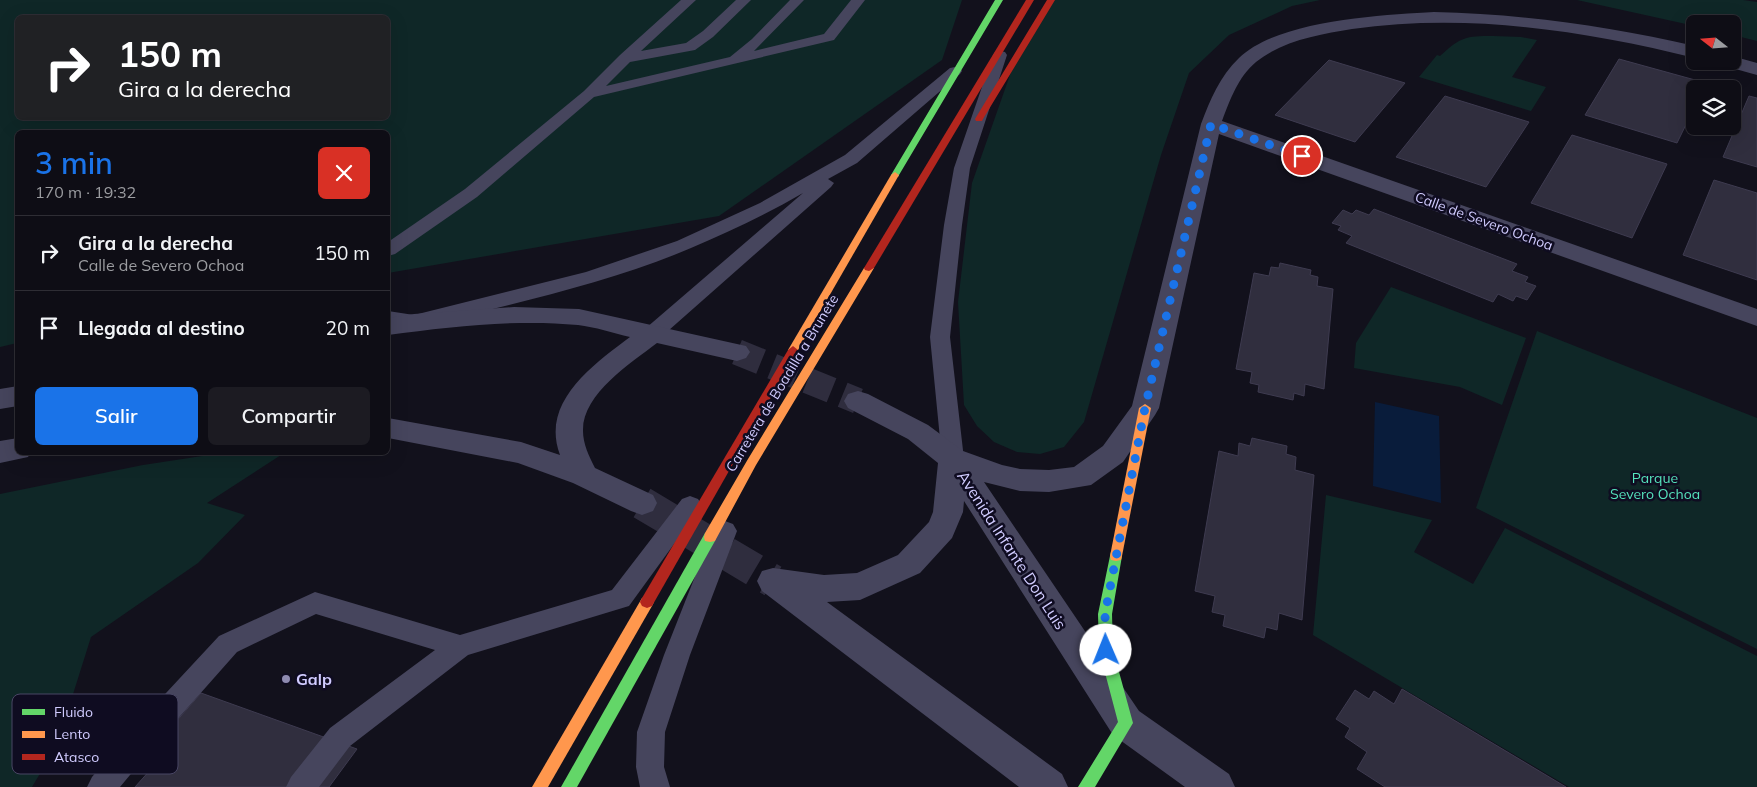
<!DOCTYPE html>
<html lang="es">
<meta charset="utf-8">
<style>
:root{--surface:#0e0d15;--page:#1c1b22;--text:#f1f3f6;--muted:#9b9ca0;--line:#2e2d34;--accent:#1a73e8}
body{margin:0;font-family:Mulish,sans-serif;background:var(--page);color:var(--text);height:100vh;display:flex;flex-direction:column;font-size:19px;white-space:nowrap}
*{box-sizing:border-box;margin:0}
p{font-size:16px;color:var(--muted)}
.icon{flex:none;width:28px;height:28px;fill:none;stroke:currentColor;stroke-width:2;stroke-linecap:round;stroke-linejoin:round}
.map{position:relative;flex:1;overflow:hidden}
.panel{position:absolute;left:15px;top:130px;width:375px;height:325px;display:flex;flex-direction:column;background:var(--surface);border-radius:8px;box-shadow:0 5px 20px #0002,0 0 0 1px var(--line)}
.panel>*{flex:none}
.guide{position:absolute;left:15px;top:15px;width:375px;height:105px;border-radius:8px;box-shadow:0 5px 20px #0002,0 0 0 1px var(--line);background:#202124;color:#fff;overflow:hidden}
.needle{width:32px;rotate:287deg}
.buttons{position:absolute;left:1686px;top:15px;display:grid;gap:10px}
.buttons a{display:grid;place-items:center;width:55px;height:55px;border-radius:8px;background:var(--surface);box-shadow:0 5px 20px #0002,0 0 0 1px var(--line);font-size:25px}
.pin{position:absolute;display:grid;place-items:center;width:42px;height:42px;color:#fff;margin:-21px;border:2px solid #fff;border-radius:50%;box-shadow:0 1px 5px #0007}
.me{position:absolute;width:55px;margin:-28px;rotate:359deg;stroke-linejoin:round;filter:drop-shadow(0 0 4px #0008)}
.turn{display:flex;align-items:center;gap:18px;height:105px;padding:0 20px;font-size:22px}
.turn .icon{width:65px;height:65px;stroke-width:2.5}
.turn b{display:block;font-size:35px;line-height:42px}
.round{display:grid;place-items:center;flex:none;width:52px;height:52px;border-radius:8px;background:var(--page)}
.headline{display:flex;align-items:center;justify-content:space-between;height:85px;padding:0 20px}
h1{font-size:30px;font-weight:600;line-height:38px;color:var(--accent)}
.action{display:flex;gap:10px;margin-top:auto;padding:10px 20px}
.action a{flex:1;height:58px;border-radius:8px;background:var(--accent);color:#fff;font-size:20px;font-weight:600;line-height:58px;text-align:center}
.action a+a{background:var(--page);color:var(--text)}
ul{padding:0;list-style:none}
li{display:flex;align-items:center;gap:15px;height:75px;padding:0 20px;border-top:1px solid var(--line)}
li div{flex:1}
li b{display:block;font-size:19px}
li em{font-style:normal}
.map>svg:first-child{display:block}
.green{fill:#0f2727;fill-rule:evenodd}
.water{fill:#091c3b}
.building{fill:#302e3e;stroke:#3e3b50}
.lines{fill:none;stroke-linecap:round;stroke-linejoin:round}
.street-tunnel-far1{stroke:#2f2d3e;stroke-width:26;stroke-dasharray:26 12;stroke-linecap:butt}
.street-tunnel{stroke:#2f2d3e;stroke-width:33;stroke-dasharray:33 16;stroke-linecap:butt}
.lane{fill:#46455d;fill-rule:evenodd}
.street{fill:#46455d;fill-rule:evenodd}
.fast{fill:#63d668;fill-rule:evenodd}
.slow{fill:#ff974d;fill-rule:evenodd}
.jam{fill:#b3261e;fill-rule:evenodd}
.route{stroke:#1a73e8;stroke-width:9;stroke-dasharray:0 16.2}
.poi-dot{fill:#8e8bb0;stroke:#0f0c21;stroke-width:2}
.labels{text-anchor:middle;dominant-baseline:central;stroke-width:5;stroke-linejoin:round;paint-order:stroke}
.street-label{font-size:14px;fill:#d1ccff;stroke:#0f0c21}
.park-label{font-size:14px;fill:#55e2bc;stroke:#0f0c21}
.near-street-label{font-size:16px;fill:#d1ccff;stroke:#0f0c21}
.near-poi-label{font-size:16px;font-weight:bold;fill:#d1ccff;stroke:#0f0c21;text-anchor:start}
.key{fill:#0f0c21;stroke:#494664;stroke-width:1}
.key-label{font-size:14px;fill:#d1ccff}
</style>
<div class="map">
<svg width="1757" height="787" viewBox="0 0 1757 787">
<rect width="100%" height="100%" fill="#12111c"/>
<!-- green -->
<g class="green">
<path d="M0 0H962L942 60 719 216 388 273V132H18L17 343 0 347ZM18 18H388V118H18Z"/>
<polygon points="1054,0 1320,0 1292,6 1229,35 1189,73 1161,155 1084,422 1064,447 1040,454 1017,452 994,442 977,426 964,405 958,302 972,183 1011,72"/>
<polygon points="1577,0 1743,0 1757,2 1757,41 1733,35 1732,24 1695,24 1695,26"/>
<path d="M1493 36 1521 37 1537 40 1512 77 1546 87 1531 111 1419 77 1437 55 1440 56C1461 37 1465 36 1493 36Z"/>
<polygon points="1391,287 1526,338 1502,405 1460,387 1354,368 1356,343"/>
<polygon points="1537,331 1757,418 1757,649 1476,508"/>
<polygon points="222,453 284,453 207,503 245,515 198,563 91,637 57,745 32,787 0,787 0,494 143,465"/>
<polygon points="1326,495 1432,520 1414,552 1473,584 1505,528 1757,656 1757,787 1569,787 1313,635"/>
</g>
<!-- water -->
<polygon class="water" points="1375,402 1439,416 1441,503 1373,486"/>
<!-- building -->
<g class="building">
<polygon points="1619,59 1706,83 1703,89 1695,89 1695,106 1677,143 1585,115"/>
<polygon points="1329,60 1405,83 1355,142 1275,115"/>
<polygon points="1445,96 1529,122 1486,187 1396,157"/>
<polygon points="1749,96 1757,98 1757,167 1723,157"/>
<polygon points="1572,135 1667,164 1632,238 1531,203"/>
<polygon points="1714,180 1757,193 1757,280 1683,255"/>
<polygon points="1374,209 1517,264 1512,271 1528,277 1525,282 1536,286 1527,300 1516,296 1513,301 1498,294 1493,302 1346,243 1352,236 1338,230 1341,226 1332,223 1343,210 1352,214 1356,210 1369,215"/>
<polygon points="1280,263 1311,270 1310,275 1318,277 1317,286 1333,289 1324,389 1305,384 1304,396 1294,393 1293,400 1258,392 1259,385 1250,383 1252,372 1236,369 1254,273 1269,276 1271,267 1279,268"/>
<polygon points="1252,438 1287,446 1286,454 1296,457 1295,470 1314,475 1302,620 1279,613 1277,630 1266,627 1264,638 1223,626 1225,615 1212,612 1215,596 1195,591 1219,451 1238,456 1239,443 1250,446"/>
<polygon points="1402,689 1566,787 1385,787 1357,769 1367,752 1345,737 1350,728 1336,719 1355,690 1369,699 1374,691 1394,704"/>
<polygon points="201,693 357,749 329,787 135,787 152,768 140,763"/>
</g>
<g class="lines">
<!-- street-tunnel-far1 -->
<polyline class="street-tunnel-far1" points="737,352 858,401"/>
<!-- street-tunnel -->
<polyline class="street-tunnel" points="642,503 773,581"/>
<!-- lane -->
<g class="lane">
<polygon points="681,0 696,0 641,51 686,43 703,31 736,0 751,0 713,37 695,50 630,62 606,86 730,57 752,39 790,0 804,0 754,51 824,34 851,0 865,0 834,40 594,97 477,197 395,254 388,256 388,242 465,189 584,91 620,55"/>
<polygon points="1000,51 1005,52 1007,55 970,168 962,225 950,337 964,459 961,465 953,467 945,465 942,459 930,337 944,225 954,168 993,55 995,52"/>
<path d="M955 67 960 68 962 71 960 74 857 163 828 179 834 183 831 187 660 338 653 340 646 338 643 333 646 328 803 193C767 214 729 232 691 248 605 285 504 305 414 329L388 323V311L414 315 586 272 677 241 760 203 845 155 950 68Z"/>
<polygon points="690,496 698,499 702,505 698,511 629,606 468,655 350,746 319,787 286,787 291,777 330,728 435,650 316,614 237,652 160,739 120,787 87,787 92,777 140,721 219,636 315,592 460,635 612,590 682,499"/>
<polygon points="725,521 733,524 737,531 690,655 665,732 664,767 670,787 640,787 636,767 637,732 664,655 713,531 717,524"/>
</g>
<!-- street -->
<g class="street">
<path d="M1434 12C1523 14 1608 26 1695 46V58C1583 30 1467 13 1352 29 1320 34 1282 41 1256 62 1238 77 1230 100 1222 121L1757 309V326L1219 134 1159 408 1155 415 1123 462 1091 485 1049 492 1020 491 984 482 1139 711 1229 774 1235 787H1185L1113 735 964 501 963 512 952 538 920 573 860 600 827 602 1062 774 1068 787H1019L762 591 757 581 762 571 773 568 824 575 857 573 898 555 929 522 933 512 938 463 908 439 848 408 844 401 848 394 858 391 868 394 928 425 963 451 1002 465 1020 469 1049 470 1074 467 1103 446 1132 406 1201 124C1210 100 1220 76 1239 58 1278 20 1382 15 1434 12Z"/>
<polygon points="1732,56 1757,63 1757,75 1721,65 1719,61 1732,61"/>
<path d="M514 307 579 309 746 346 750 352 746 358 737 361 657 343C631 363 582 394 583 431 583 444 589 456 595 468L653 495 657 503 653 511 642 515 631 511 573 483 518 463 388 438V418L521 442 560 455C540 402 593 365 630 337 613 333 595 327 578 325 515 319 450 327 388 335V318L414 314Z"/>
<polygon points="18,386 18,406 0,409 0,389"/>
<polygon points="18,438 18,452 31,452 28,457 0,463 0,441"/>
</g>
<!-- fast -->
<g class="fast">
<polygon points="995,0 1003,0 899,175 898,177 892,177 891,175"/>
<polygon points="710,532 715,533 716,537 715,541 577,787 561,787 705,533"/>
<polygon points="1116,551 1121,552 1122,556 1112,614 1113,650 1133,723 1095,787 1078,787 1118,722 1099,650 1098,614 1110,556 1111,552"/>
</g>
<!-- slow -->
<g class="slow">
<polygon points="895,172 899,175 798,350 793,354 789,353 788,350 891,175"/>
<polygon points="869,265 874,268 756,465 715,541 710,542 705,541 704,537 705,533 748,459 864,268"/>
<polygon points="1145,404 1151,408 1122,556 1121,560 1116,561 1111,560 1110,556 1139,408"/>
<polygon points="647,596 652,598 654,602 652,606 548,787 532,787 642,598"/>
</g>
<!-- jam -->
<g class="jam">
<polygon points="1026,0 1034,0 874,268 869,271 865,270 864,268"/>
<polygon points="1047,0 1055,0 983,119 982,121 976,121 975,119"/>
<polygon points="793,346 798,350 652,606 647,608 642,606 640,602 642,598 788,350"/>
</g>
</g>
<g class="lines">
<!-- route -->
<polyline class="route" points="1106,650 1105,614 1145,408 1211,124 1302,156"/>
</g>
<!-- markers -->
<circle class="poi-dot" cx="286" cy="679" r="5"/>
<g class="labels">
<!-- street labels -->
<g class="street-label">
<text transform="translate(1484 221) rotate(20)">Calle de Severo Ochoa</text>
<text transform="translate(782 383) rotate(-59)">Carretera de Boadilla a Brunete</text>
</g>
<!-- park labels -->
<g class="park-label">
<text x="1655" y="478">Parque<tspan x="1655" dy="16">Severo Ochoa</tspan></text>
</g>
<!-- near-street labels -->
<g class="near-street-label">
<text transform="translate(1012 550) rotate(57)">Avenida Infante Don Luis</text>
</g>
<!-- near-poi labels -->
<g class="near-poi-label">
<text x="296" y="679">Galp</text>
</g>
</g>
<!-- legend -->
<rect x="12" y="694" width="166" height="80" rx="8" class="key"/>
<rect x="22" y="709" width="23" height="6" fill="#63d668"/>
<rect x="22" y="731" width="23" height="7" fill="#ff974d"/>
<rect x="22" y="754" width="23" height="6" fill="#b3261e"/>
<g class="key-label">
<text x="54" y="717">Fluido</text>
<text x="54" y="739">Lento</text>
<text x="54" y="762">Atasco</text>
</g>
</svg>
<div class="buttons">
<a><svg class="needle" viewBox="-14 -14 28 28"><path d="M0-13l5 13h-10z" fill="#e53935"/><path d="M0 13l5-13h-10z" fill="#9b9ca0"/></svg></a>
<a><svg class="icon" aria-label="layers" viewBox="0 0 24 24"><path d="M12 4l9 5-9 5-9-5zM3 14l9 5 9-5"/></svg></a>
</div>
<div class="pin" style="left:1302px;top:156px;background:#d93025"><svg class="icon" aria-label="arrive" viewBox="0 0 24 24"><path d="M6 21V4h12l-3 4 3 4H6"/></svg></div>
<svg class="me" style="left:1106px;top:650px" viewBox="-20 -20 40 40"><circle r="19" fill="#fff"/><path d="M0-13L10 11 0 6-10 11z" fill="#1a73e8"/></svg>
<div class="guide">
<div class="turn"><svg class="icon" aria-label="right" viewBox="0 0 24 24"><path d="M7 20v-9h11M14 6l5 5-5 5"/></svg><div><b>150 m</b>Gira a la derecha</div></div>
</div>
<section class="panel">
<div class="headline"><div><h1>3 min</h1><p>170 m · 19:32</p></div><a class="round" style="background:#d93025;color:#fff"><svg class="icon" aria-label="close" viewBox="0 0 24 24"><path d="M6 6l12 12M18 6L6 18"/></svg></a></div>
<ul>
<li><svg class="icon" aria-label="right" viewBox="0 0 24 24"><path d="M7 20v-9h11M14 6l5 5-5 5"/></svg><div><b>Gira a la derecha</b><p>Calle de Severo Ochoa</p></div><em>150 m</em></li>
<li><svg class="icon" aria-label="arrive" viewBox="0 0 24 24"><path d="M6 21V4h12l-3 4 3 4H6"/></svg><div><b>Llegada al destino</b></div><em>20 m</em></li>
</ul>
<div class="action"><a>Salir</a><a>Compartir</a></div>
</section>
</div>
